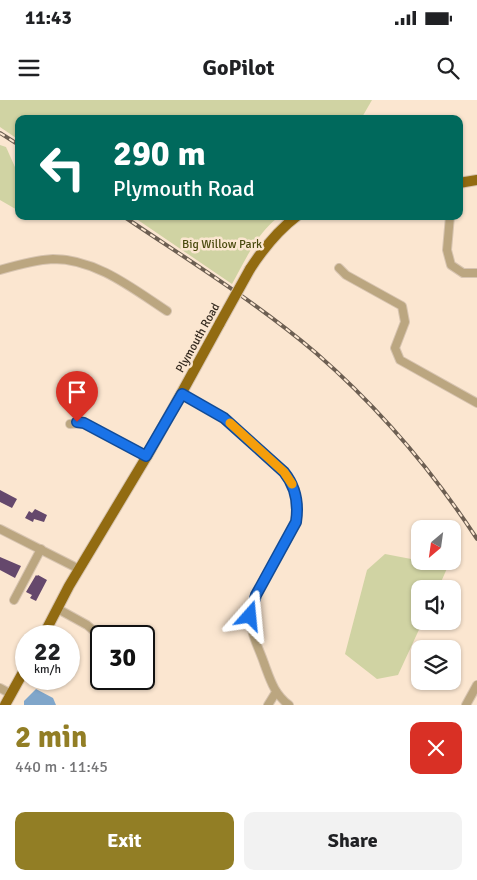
<!DOCTYPE html>
<meta charset="utf-8">
<style>
:root{--surface:#fff;--page:#f2f2f2;--text:#202124;--muted:#757577;--accent:#927e25}
body{margin:0;font-family:Signika,sans-serif;background:var(--page);color:var(--text);height:100vh;display:flex;flex-direction:column;font-size:19px;white-space:nowrap}
*{box-sizing:border-box;margin:0}
p{font-size:16px;color:var(--muted)}
.icon{flex:none;width:28px;height:28px;fill:none;stroke:currentColor;stroke-width:2;stroke-linecap:round;stroke-linejoin:round}
.map{position:relative;height:605px;overflow:hidden}
.details{display:flex;flex-direction:column;background:var(--surface);flex:1}
.details>*{flex:none}
.guide{position:absolute;left:15px;top:15px;width:448px;height:105px;border-radius:10px;box-shadow:0 1px 4px #0004;background:#00695c;color:#fff;overflow:hidden}
.needle{width:32px;rotate:209deg}
.fabs{position:absolute;left:411px;top:420px;display:grid;gap:10px}
.fabs a{display:grid;place-items:center;width:50px;height:50px;border-radius:10px;background:var(--surface);box-shadow:0 1px 4px #0004;font-size:25px}
.speed{position:absolute;left:15px;top:525px;display:flex;gap:10px;font-size:25px;font-weight:700;text-align:center}
.speed>*{display:grid;place-content:center;width:65px;height:65px;border-radius:50%;background:var(--surface);box-shadow:0 1px 4px #0004;line-height:1}
.speed small{font-size:12px;font-weight:400}
.speed .limit{border:2px solid #111;border-radius:8px;background:#fff;color:#111}
.pin{position:absolute;display:grid;place-items:center;width:42px;height:42px;color:#fff;margin:-51px -21px;border-radius:50% 50% 50% 0;rotate:-45deg;box-shadow:0 0 5px #0007}
.pin .icon{rotate:45deg}
.me{position:absolute;width:55px;margin:-28px;rotate:18deg;stroke-linejoin:round;filter:drop-shadow(0 0 4px #0008)}
.turn{display:flex;align-items:center;gap:18px;height:105px;padding:0 15px;font-size:22px}
.turn .icon{width:65px;height:65px;stroke-width:2.5}
.turn b{display:block;font-size:35px;line-height:42px}
.round{display:grid;place-items:center;flex:none;width:52px;height:52px;border-radius:10px;background:var(--page)}
.overview{display:flex;align-items:center;justify-content:space-between;height:85px;padding:0 15px}
h1{font-size:30px;font-weight:700;line-height:38px;color:var(--accent)}
.cta{display:flex;gap:10px;margin-top:auto;padding:10px 15px}
.cta a{flex:1;height:58px;border-radius:10px;background:var(--accent);color:#fff;font-size:20px;font-weight:700;line-height:58px;text-align:center}
.cta a+a{background:var(--page);color:var(--text)}
.status{display:flex;justify-content:space-between;align-items:center;height:35px;padding:0 25px;background:var(--surface);direction:ltr}
.status svg{height:14px;fill:currentColor}
header{display:flex;justify-content:space-between;align-items:center;height:65px;padding:0 15px;background:var(--surface);font-size:22px;font-weight:700}
.map>svg:first-child{display:block}
.green{fill:#d0d3a3}
.water{fill:#80a6ca}
.building{fill:#65486c}
.lines{fill:none;stroke-linecap:round;stroke-linejoin:round}
.minor-casing{stroke:#d7c4b0;stroke-width:10}
.major-casing{stroke:#d7c4b0;stroke-width:12}
.minor{stroke:#bba680;stroke-width:8}
.major{stroke:#926b11;stroke-width:10}
.rail-casing{stroke:#6d5f52;stroke-width:4}
.rail{stroke:#fbe6d0;stroke-width:2;stroke-dasharray:5.5;stroke-linecap:butt}
.major-bridge-casing{stroke:#d7c4b0;stroke-width:12;stroke-linecap:butt}
.major-bridge{stroke:#926b11;stroke-width:10}
.route-casing{stroke:#114b97;stroke-width:12}
.route{stroke:#1a73e8;stroke-width:9}
.slow{stroke:#f59e0b;stroke-width:9}
.labels{text-anchor:middle;dominant-baseline:central;stroke-width:5;stroke-linejoin:round;paint-order:stroke}
.park-label{font-size:12px;fill:#4a4b0f;stroke:#fbe6d0}
.street-label{font-size:12px;fill:#31271d;stroke:#fbe6d0}
</style>
<div class="status"><b>11:43</b><svg viewBox="0 0 49 12"><path d="M0 12V9h3v3zM5 12V6h3v6zM10 12V3h3v9zM15 12V0h3v12zM26 1h20v11H26zM47 4h2v5h-2z"/></svg></div>
<header><svg class="icon" aria-label="menu" viewBox="0 0 24 24"><path d="M4 6h16M4 12h16M4 18h16"/></svg>GoPilot<svg class="icon" aria-label="search" viewBox="0 0 24 24"><circle cx="10" cy="10" r="6"/><path d="M15 15l6 6"/></svg></header>
<div class="map">
<svg width="477" height="605" viewBox="0 0 477 605">
<rect width="100%" height="100%" fill="#fbe6d0"/>
<!-- green -->
<g class="green">
<polygon points="0,0 372,0 361,19 19,19 19,40 0,27"/>
<polygon points="0,45 6,47 19,76 19,111 0,100"/>
<path d="M132 116H280C257 132 245 161 232 184Z"/>
<polygon points="385,454 448,466 438,489 420,489 420,521 423,521 398,575 377,579 345,554 367,470"/>
</g>
<!-- water -->
<polygon class="water" points="36,589 53,598 56,605 24,605 24,601"/>
<!-- building -->
<g class="building">
<polygon points="0,390 17,399 12,408 0,402"/>
<polygon points="35,409 47,415 44,422 34,419 33,422 25,418 29,411 32,413"/>
<polygon points="0,457 21,466 15,478 0,470"/>
<polygon points="36,475 37,476 38,475 47,480 36,501 30,498 32,495 26,492"/>
</g>
<g class="lines">
<defs>
<g id="minor">
<polyline points="450,116 447,150 451,165 463,173 477,173"/>
<polyline points="339,168 346,175 402,206 405,222 395,248 400,260 477,303"/>
<path d="M0 170C17 165 35 160 53 159 96 159 132 188 167 211"/>
<path d="M182 294 224 318 284 372C296 387 299 403 296 422 285 450 245 497 251 526 253 538 260 551 264 563 270 579 274 594 289 605"/>
<polyline points="70,324 84,323 147,356"/>
<polyline points="0,429 79,469"/>
<polyline points="14,500 41,449"/>
<polyline points="58,509 87,525 101,537"/>
<polyline points="0,588 11,594"/>
<polyline points="268,605 276,592"/>
<polyline points="466,605 477,585"/>
</g>
<g id="major">
<polyline points="459,83 477,80"/>
<path d="M250 169C263 149 277 131 297 116"/>
<polyline points="43,536 69,486 147,356 220,223"/>
<polyline points="5,605 26,567"/>
</g>
</defs>
<!-- minor casing -->
<use href="#minor" class="minor-casing"/>
<!-- major casing -->
<use href="#major" class="major-casing"/>
<!-- minor -->
<use href="#minor" class="minor"/>
<!-- major -->
<use href="#major" class="major"/>
<defs>
<g id="rail">
<polyline points="0,33 19,45"/>
<path d="M123 116C188 160 256 202 316 253 378 307 432 370 477 439"/>
</g>
</defs>
<!-- rail casing -->
<use href="#rail" class="rail-casing"/>
<!-- rail -->
<use href="#rail" class="rail"/>
<defs>
<polyline id="major-bridge" points="220,223 250,169"/>
</defs>
<!-- major-bridge casing -->
<use href="#major-bridge" class="major-bridge-casing"/>
<!-- major-bridge -->
<use href="#major-bridge" class="major-bridge"/>
</g>
<g class="lines">
<defs>
<path id="route" d="M77 322 84 323 146 356 182 294 224 318 284 372C296 387 299 403 296 422L256 495 250 516"/>
</defs>
<!-- route casing -->
<use href="#route" class="route-casing"/>
<!-- route -->
<use href="#route" class="route"/>
<!-- slow -->
<polyline class="slow" points="230,323 284,372 292,384"/>
</g>
<g class="labels">
<!-- park labels -->
<g class="park-label">
<text x="222" y="144">Big Willow Park</text>
</g>
<!-- street labels -->
<g class="street-label">
<text transform="translate(198 238) rotate(-61)">Plymouth Road</text>
</g>
</g>
</svg>
<div class="fabs">
<a><svg class="needle" viewBox="-14 -14 28 28"><path d="M0-13l5 13h-10z" fill="#e53935"/><path d="M0 13l5-13h-10z" fill="#757577"/></svg></a>
<a><svg class="icon" aria-label="sound" viewBox="0 0 24 24"><path d="M4 9h4l5-4v14l-5-4H4zM17 9q2 3 0 6"/></svg></a>
<a><svg class="icon" aria-label="layers" viewBox="0 0 24 24"><path d="M12 4l9 5-9 5-9-5zM3 14l9 5 9-5"/></svg></a>
</div>
<div class="speed"><div>22<small>km/h</small></div><div class="limit">30</div></div>
<div class="pin" style="left:77px;top:322px;background:#d93025"><svg class="icon" aria-label="arrive" viewBox="0 0 24 24"><path d="M6 21V4h12l-3 4 3 4H6"/></svg></div>
<svg class="me" style="left:250px;top:516px" viewBox="-20 -20 40 40"><path d="M0-17L14 15 0 8-14 15z" fill="#1a73e8" stroke="#fff" stroke-width="4"/></svg>
<div class="guide">
<div class="turn"><svg class="icon" aria-label="left" viewBox="0 0 24 24"><path d="M17 20v-9H6M10 6l-5 5 5 5"/></svg><div><b>290 m</b>Plymouth Road</div></div>
</div>
</div>
<section class="details">
<div class="overview"><div><h1>2 min</h1><p>440 m · 11:45</p></div><a class="round" style="background:#d93025;color:#fff"><svg class="icon" aria-label="close" viewBox="0 0 24 24"><path d="M6 6l12 12M18 6L6 18"/></svg></a></div>
<div class="cta"><a>Exit</a><a>Share</a></div>
</section>
